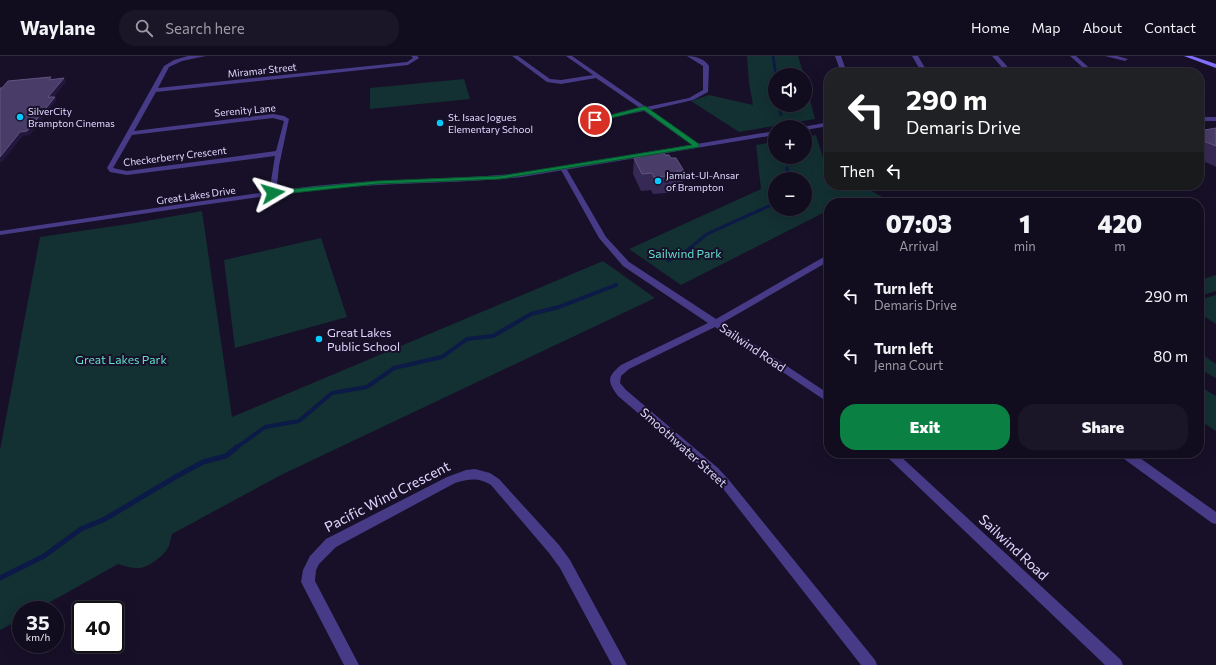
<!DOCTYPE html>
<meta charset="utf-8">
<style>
:root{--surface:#110c1e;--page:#1a1527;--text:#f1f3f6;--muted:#9c9ba4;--line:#302c3c;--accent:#0b8043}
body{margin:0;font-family:Commissioner,sans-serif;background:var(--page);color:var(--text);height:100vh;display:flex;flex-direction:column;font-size:15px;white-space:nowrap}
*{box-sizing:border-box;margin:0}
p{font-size:13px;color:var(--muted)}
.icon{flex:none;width:22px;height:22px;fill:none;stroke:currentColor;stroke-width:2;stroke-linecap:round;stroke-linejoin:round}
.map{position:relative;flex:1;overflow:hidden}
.drawer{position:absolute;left:824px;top:142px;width:380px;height:260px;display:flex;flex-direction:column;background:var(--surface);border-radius:16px;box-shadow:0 4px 16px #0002,0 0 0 1px var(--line)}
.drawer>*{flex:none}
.top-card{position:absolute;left:824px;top:12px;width:380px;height:122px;border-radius:16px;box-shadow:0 4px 16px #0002,0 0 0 1px var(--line);background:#202124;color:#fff;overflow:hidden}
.fabs{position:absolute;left:768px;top:12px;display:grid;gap:8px}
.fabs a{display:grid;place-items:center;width:44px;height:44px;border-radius:50%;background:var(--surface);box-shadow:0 4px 16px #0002,0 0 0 1px var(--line);font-size:20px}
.speed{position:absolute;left:12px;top:545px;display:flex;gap:8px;font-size:20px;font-weight:700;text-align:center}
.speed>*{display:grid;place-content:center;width:52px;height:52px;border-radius:50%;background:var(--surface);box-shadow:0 4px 16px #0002,0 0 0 1px var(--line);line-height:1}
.speed small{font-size:10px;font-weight:400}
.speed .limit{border:2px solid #111;border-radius:6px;background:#fff;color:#111}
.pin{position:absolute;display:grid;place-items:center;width:34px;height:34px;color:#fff;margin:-17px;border:2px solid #fff;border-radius:50%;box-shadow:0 1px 4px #0007}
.me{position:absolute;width:44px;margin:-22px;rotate:83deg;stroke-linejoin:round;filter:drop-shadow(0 0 3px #0008)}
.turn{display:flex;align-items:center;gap:14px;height:84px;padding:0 16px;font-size:18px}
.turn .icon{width:52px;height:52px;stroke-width:2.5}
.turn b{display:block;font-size:28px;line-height:34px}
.then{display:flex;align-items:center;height:38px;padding:0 16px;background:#0003;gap:8px;font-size:15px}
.eta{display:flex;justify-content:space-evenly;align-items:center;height:68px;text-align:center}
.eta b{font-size:24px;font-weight:800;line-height:28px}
.button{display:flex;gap:8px;margin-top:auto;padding:8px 16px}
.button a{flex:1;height:46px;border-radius:16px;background:var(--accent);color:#fff;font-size:16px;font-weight:800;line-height:46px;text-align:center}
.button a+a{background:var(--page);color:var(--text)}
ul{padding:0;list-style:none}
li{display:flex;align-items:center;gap:12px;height:60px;padding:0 16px}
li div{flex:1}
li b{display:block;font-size:15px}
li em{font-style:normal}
header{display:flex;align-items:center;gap:24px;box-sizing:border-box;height:56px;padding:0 20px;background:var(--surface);border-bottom:1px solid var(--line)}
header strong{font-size:19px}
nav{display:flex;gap:22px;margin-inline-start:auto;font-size:14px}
.search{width:280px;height:36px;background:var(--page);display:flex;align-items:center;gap:10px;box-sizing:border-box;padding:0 14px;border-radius:16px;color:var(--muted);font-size:15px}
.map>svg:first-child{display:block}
.green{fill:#133032;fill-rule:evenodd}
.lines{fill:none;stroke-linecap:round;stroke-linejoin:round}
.stream-far3{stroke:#0b1a47;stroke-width:2.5}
.stream-far2{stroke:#0b1a47;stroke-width:3}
.stream-far1{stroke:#0b1a47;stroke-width:4}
.stream{stroke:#0b1a47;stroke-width:5}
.minor{fill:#473b87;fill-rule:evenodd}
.tertiary{fill:#473b87;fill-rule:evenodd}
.secondary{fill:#826ffe;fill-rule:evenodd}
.wall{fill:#372956}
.shaded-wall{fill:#22173c}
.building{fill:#493c68;stroke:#615480}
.route{fill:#0b8043;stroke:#07532c}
.poi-dot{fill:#05cafe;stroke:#171028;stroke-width:1.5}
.labels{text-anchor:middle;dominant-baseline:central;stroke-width:4;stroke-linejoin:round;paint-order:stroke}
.far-street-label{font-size:10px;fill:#e0d8ff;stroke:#171028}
.far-poi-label{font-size:10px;fill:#e0d8ff;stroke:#171028;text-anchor:start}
.park-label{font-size:12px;fill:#62e0ce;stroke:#171028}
.poi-label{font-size:12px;fill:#e0d8ff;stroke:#171028;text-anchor:start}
.street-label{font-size:12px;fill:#e0d8ff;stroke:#171028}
.near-street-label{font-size:14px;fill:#e0d8ff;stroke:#171028}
</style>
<header>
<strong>Waylane</strong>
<div class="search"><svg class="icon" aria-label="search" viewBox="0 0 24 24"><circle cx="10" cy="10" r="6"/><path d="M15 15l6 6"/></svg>Search here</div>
<nav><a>Home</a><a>Map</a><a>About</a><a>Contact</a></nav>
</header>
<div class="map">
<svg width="1216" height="609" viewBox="0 0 1216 609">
<rect width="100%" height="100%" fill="#171028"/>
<!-- green -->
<g class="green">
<polygon points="747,0 798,0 804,19 775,19 775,49 805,49 805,24 815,63 739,76 691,45 709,39 753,49 749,27"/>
<polygon points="464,23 470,43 370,53 370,32"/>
<path d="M816 79 824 105 829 109V129H862L892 147H829V154L681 229 629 193 761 133 756 89 775 86V101H805V81ZM775 123H805V153H775Z"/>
<path d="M202 155 232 361 603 205 655 242 281 419 172 478C171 482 170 486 169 490 165 499 149 511 140 512 132 513 125 510 118 508L36 554H21V563L0 574V394L40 181 135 167Z"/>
<polygon points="321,182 347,261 235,292 224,204"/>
<polygon points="1216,219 1216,235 1199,240 1199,224"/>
<polygon points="1216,239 1216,268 1199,257 1199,244"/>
<polygon points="1199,296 1216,308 1216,322 1199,313"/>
<polygon points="1199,330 1216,340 1216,375 1199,364"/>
</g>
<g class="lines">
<!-- stream-far3 -->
<g class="stream-far3">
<polyline points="773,0 776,19"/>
<polyline points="778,49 781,59"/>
</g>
<!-- stream-far2 -->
<g class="stream-far2">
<polyline points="787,112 789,123"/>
<polyline points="668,205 685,196 707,178 769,150 775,150"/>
</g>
<!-- stream-far1 -->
<polyline class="stream-far1" points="236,392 265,371 299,365 332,337 367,331 394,312 442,301 467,283 493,280 531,258 559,251 616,229"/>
<!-- stream -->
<polyline class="stream" points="0,522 44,500 81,473 105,463 177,420 203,406 226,400 237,391"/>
<!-- minor -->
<g class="minor">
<path d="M188 0H206L182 5 169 11 158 32 407 6 413 2 411 0H417L419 2 408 9 156 36 134 75 273 58 284 60 289 63 279 110 276 139H273L269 137 275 100 127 119 110 116 107 112 164 10 174 4ZM273 62 284 65 276 95 127 115 113 112 132 79Z"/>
<path d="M512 0H518L550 23 561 24 593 19 566 0H572L646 51 689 42 703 34V10L687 0C695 0 705 3 709 10L708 36 693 44 650 54 700 90 695 91 644 55 593 65V63L640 52 596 22 561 28 547 26Z"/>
<polygon points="835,0 841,0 847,17 841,17"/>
<polygon points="912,0 918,0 928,17 922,17"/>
<polygon points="992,0 998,0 1013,17 1007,17"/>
<polygon points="1070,0 1076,0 1095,17 1089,17"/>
<polygon points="1105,0 1117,0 1128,3 1125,5"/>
<path d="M563 110 566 112 606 181 629 206 716 263 829 198V205L722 267 829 338V347L715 271 629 313 621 320 620 327 626 334 718 412 729 424 875 604 877 609H861L721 430 710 418 618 340C607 325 607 321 621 309L708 267 623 210 599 182 560 112Z"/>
<polygon points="883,397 897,397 1121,604 1123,609 1105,609"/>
<polygon points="1118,397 1133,397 1216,456 1216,468 1212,467 1120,400"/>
<path d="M475 413 490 417 499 423 559 489 570 504 627 609H612L560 512 549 497 491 429C478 421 469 423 455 427L336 491 319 508 316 514 315 525 359 609H344L301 526 303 514 310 500 326 483 447 421 466 414Z"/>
</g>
<!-- tertiary -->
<g class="tertiary">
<rect x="1199" y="61" width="17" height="4"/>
<polygon points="829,66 829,70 805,74 805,71 803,71"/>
<path d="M775 75V79L522 121C453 128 383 126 314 134 209 147 105 164 0 179V175C105 160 209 143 314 130 383 122 453 124 522 117Z"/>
</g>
<!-- secondary -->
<polygon class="secondary" points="1184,0 1192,0 1216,8 1216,12"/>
</g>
<!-- wall -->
<g class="wall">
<polygon points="1216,72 1216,111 1199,103 1199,75"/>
<polygon points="640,99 665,99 671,102 684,115 682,131 678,132 678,136 653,138 651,134 641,135 633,118 634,102 640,101"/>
</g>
<!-- shaded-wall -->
<g class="shaded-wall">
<polygon points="64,22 66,26 51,45 48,41"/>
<polygon points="55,41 57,44 30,79 23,80 2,106 0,106 0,101 20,76"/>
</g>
<!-- building -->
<g class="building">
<polygon points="51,21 49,24 64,22 48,41 55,41 27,75 20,76 0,101 0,32 2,32 8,25"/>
<polygon points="1216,72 1216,90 1199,83 1199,75"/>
<polygon points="664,97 665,99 669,99 671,102 676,102 684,115 677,115 679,119 654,121 652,117 642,118 634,102 640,101 640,99"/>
</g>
<!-- route -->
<polygon class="route" points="645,50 699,88 699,91 500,123 377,128 273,139 270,137 273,135 377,125 500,120 692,89 644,54 595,66 592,64"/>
<!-- markers -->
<g class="poi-dot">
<circle cx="20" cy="61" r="4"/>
<circle cx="440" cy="67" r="4"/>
<circle cx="658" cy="125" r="4"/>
<circle cx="319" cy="283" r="4"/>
</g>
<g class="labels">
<!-- far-street labels -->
<g class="far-street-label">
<text transform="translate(262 14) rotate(-6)">Miramar Street</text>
<text transform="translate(245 54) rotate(-5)">Serenity Lane</text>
<text transform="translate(175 100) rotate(-7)">Checkerberry Crescent</text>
<text transform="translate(196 139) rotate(-8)">Great Lakes Drive</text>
</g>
<!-- far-poi labels -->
<g class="far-poi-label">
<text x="28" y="55">SilverCity<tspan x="28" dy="12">Brampton Cinemas</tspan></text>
<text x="448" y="61">St. Isaac Jogues<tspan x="448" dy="12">Elementary School</tspan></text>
<text x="666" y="119">Jamiat-Ul-Ansar<tspan x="666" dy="12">of Brampton</tspan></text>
</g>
<!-- park labels -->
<g class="park-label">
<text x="685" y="197">Sailwind Park</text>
<text x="121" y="303">Great Lakes Park</text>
</g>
<!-- poi labels -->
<g class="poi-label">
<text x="327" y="276">Great Lakes<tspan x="327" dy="14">Public School</tspan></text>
</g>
<!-- street labels -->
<g class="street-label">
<text transform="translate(753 291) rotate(34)">Sailwind Road</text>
<text transform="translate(684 391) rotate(42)">Smoothwater Street</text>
</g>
<!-- near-street labels -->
<g class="near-street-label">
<text transform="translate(387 440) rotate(-27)">Pacific Wind Crescent</text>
<text transform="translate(1014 491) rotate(43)">Sailwind Road</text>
</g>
</g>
</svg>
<div class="fabs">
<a><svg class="icon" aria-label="sound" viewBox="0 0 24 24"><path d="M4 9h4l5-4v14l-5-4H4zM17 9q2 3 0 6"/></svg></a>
<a>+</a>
<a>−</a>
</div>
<div class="speed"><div>35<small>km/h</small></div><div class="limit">40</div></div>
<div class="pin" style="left:595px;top:64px;background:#d93025"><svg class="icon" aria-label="arrive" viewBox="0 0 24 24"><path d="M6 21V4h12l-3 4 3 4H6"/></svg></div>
<svg class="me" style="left:273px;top:137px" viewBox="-20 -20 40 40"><path d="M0-17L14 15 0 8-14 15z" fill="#0b8043" stroke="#fff" stroke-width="4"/></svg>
<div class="top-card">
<div class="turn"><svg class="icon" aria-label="left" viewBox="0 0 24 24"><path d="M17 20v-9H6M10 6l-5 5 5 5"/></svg><div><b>290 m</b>Demaris Drive</div></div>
<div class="then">Then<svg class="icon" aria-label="left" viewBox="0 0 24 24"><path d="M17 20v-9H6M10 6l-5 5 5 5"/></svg></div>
</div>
<section class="drawer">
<div class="eta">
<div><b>07:03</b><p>Arrival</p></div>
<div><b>1</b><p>min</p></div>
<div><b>420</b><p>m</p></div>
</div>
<ul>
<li><svg class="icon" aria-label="left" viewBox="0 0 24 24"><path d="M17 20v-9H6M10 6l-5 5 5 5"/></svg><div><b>Turn left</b><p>Demaris Drive</p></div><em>290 m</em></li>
<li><svg class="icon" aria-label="left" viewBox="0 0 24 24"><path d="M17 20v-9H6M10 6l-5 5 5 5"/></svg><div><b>Turn left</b><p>Jenna Court</p></div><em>80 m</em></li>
</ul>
<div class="button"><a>Exit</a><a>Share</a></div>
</section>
</div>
